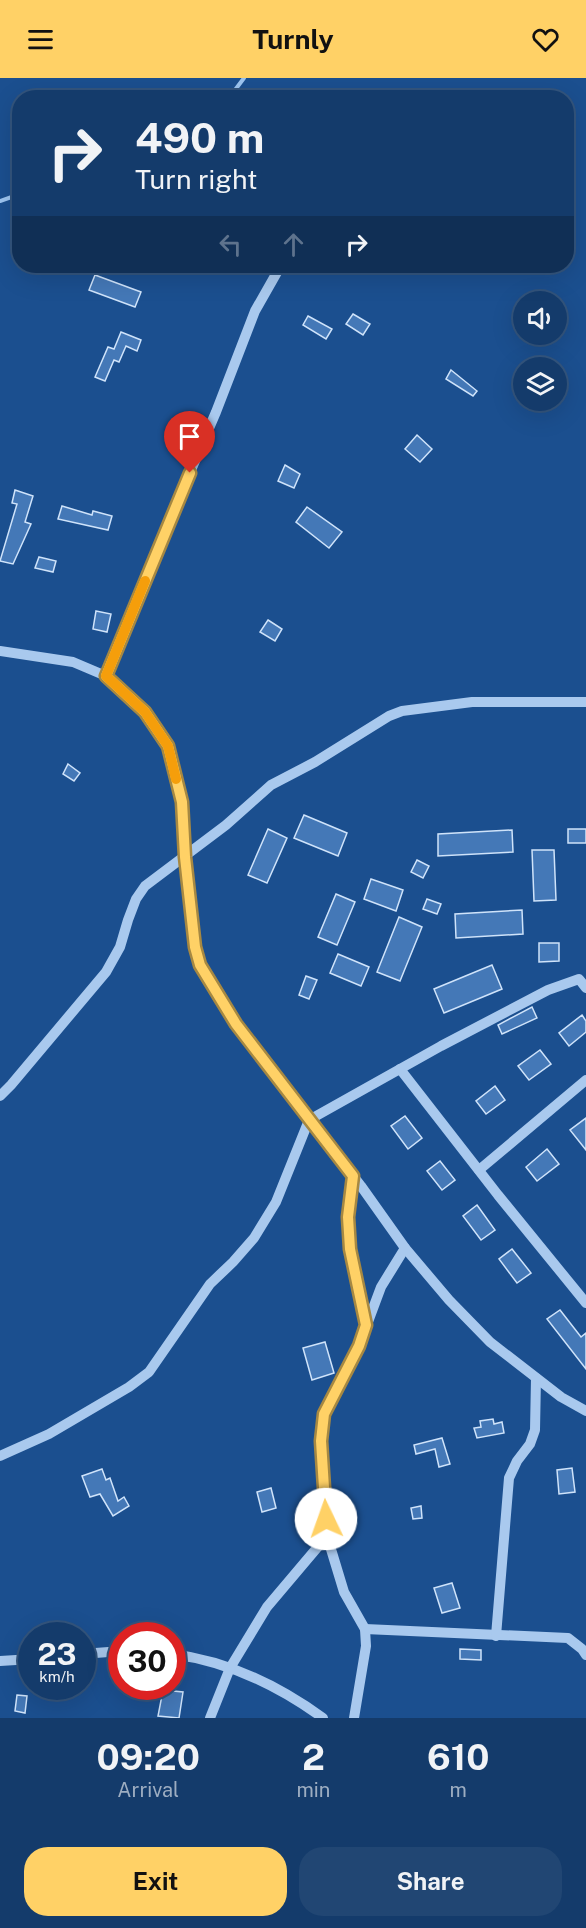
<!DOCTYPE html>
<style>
:root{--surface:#143b6b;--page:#214673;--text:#f1f3f6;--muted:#9dadc1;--line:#33557e;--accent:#ffd166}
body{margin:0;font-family:"Public Sans",sans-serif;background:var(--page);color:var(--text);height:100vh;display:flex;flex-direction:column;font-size:22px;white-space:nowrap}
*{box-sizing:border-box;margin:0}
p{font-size:20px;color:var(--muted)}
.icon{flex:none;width:33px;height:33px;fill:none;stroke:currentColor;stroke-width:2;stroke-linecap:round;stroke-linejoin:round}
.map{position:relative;height:1640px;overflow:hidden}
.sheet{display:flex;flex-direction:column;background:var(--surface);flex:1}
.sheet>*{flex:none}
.banner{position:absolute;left:12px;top:12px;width:562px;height:183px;border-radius:24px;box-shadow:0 6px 24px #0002,0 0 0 2px var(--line);background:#143b6b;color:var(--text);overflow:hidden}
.tools{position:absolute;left:513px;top:213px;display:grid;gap:12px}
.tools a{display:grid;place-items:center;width:54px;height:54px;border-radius:50%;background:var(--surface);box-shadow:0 6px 24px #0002,0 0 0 2px var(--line);font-size:30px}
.speed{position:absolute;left:18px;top:1544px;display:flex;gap:12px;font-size:30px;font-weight:700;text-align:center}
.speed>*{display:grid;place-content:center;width:78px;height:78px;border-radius:50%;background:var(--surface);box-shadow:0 6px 24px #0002,0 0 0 2px var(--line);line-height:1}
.speed small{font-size:15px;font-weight:400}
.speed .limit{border:9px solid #d22;background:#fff;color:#111}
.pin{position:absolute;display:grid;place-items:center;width:51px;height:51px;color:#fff;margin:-62px -26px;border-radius:50% 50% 50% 0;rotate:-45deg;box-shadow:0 0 6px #0007}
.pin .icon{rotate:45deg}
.me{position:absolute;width:66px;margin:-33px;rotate:357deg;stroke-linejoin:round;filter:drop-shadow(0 0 4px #0008)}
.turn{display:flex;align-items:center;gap:21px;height:126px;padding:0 24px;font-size:27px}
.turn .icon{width:78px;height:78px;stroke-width:2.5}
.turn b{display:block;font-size:42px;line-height:51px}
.lanes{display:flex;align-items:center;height:57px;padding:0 24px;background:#0003;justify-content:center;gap:30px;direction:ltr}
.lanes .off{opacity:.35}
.eta{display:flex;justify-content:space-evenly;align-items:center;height:102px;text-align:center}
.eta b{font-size:36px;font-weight:700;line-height:42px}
.cta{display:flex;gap:12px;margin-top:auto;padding:12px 24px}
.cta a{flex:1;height:69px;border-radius:24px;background:var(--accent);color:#111;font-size:24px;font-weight:700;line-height:69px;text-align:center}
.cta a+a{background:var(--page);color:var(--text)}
header{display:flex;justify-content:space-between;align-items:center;height:78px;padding:0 24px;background:var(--accent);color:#111;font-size:27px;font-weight:700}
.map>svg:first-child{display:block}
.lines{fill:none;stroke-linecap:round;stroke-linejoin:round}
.stream{stroke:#9cc4f0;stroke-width:4}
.building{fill:#4478b7;stroke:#cfe3fa;stroke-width:1.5}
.minor{stroke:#a9c9ee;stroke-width:10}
.route-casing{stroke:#a68842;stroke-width:15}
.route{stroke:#ffd166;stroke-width:10}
.slow{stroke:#f59e0b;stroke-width:10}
</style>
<header><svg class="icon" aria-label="menu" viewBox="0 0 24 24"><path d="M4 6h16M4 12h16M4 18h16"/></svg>Turnly<svg class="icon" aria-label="heart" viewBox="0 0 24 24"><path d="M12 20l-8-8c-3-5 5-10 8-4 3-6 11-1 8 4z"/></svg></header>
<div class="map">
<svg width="586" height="1640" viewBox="0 0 586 1640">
<rect width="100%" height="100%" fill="#1b4f8f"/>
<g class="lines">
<!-- stream -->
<g class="stream">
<polyline points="229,20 244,0"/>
<polyline points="0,123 20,116"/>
</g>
</g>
<!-- building -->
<g class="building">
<polygon points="95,197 141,214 135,229 89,212"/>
<polygon points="353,236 370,246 363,257 346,246"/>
<polygon points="308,238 332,251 326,261 303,247"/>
<polygon points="121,254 141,262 137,273 126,268 119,284 114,282 105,303 95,299 108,269 114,271"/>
<polygon points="451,292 477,313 473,318 446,301"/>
<polygon points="417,357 432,371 420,384 405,371"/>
<polygon points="285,387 300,396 294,410 278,403"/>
<polygon points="15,412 33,418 25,444 31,446 13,486 0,483 17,426 12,425"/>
<polygon points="62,428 92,437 93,433 112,438 108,452 58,441"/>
<polygon points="307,429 342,454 329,470 296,444"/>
<polygon points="39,479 56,483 53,494 35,490"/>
<polygon points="96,533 111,536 107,554 93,551"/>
<polygon points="268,542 282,551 275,563 260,554"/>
<polygon points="68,686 80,695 74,703 63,696"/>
<polygon points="304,737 347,755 338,778 294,760"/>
<polygon points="268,751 287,760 267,805 248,797"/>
<rect x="568" y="751" width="18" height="14"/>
<polygon points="512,752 513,774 438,778 438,756"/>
<polygon points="532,772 554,772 556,822 534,823"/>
<polygon points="417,782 429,788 423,800 411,794"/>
<polygon points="371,801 403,812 396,833 364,821"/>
<polygon points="336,816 355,824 337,867 318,859"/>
<polygon points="427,821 441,826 437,836 423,831"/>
<polygon points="522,832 523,856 456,860 455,836"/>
<polygon points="399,839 422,849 400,903 377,894"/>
<polygon points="539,865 559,865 559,883 539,884"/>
<polygon points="338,876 369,889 361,908 330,895"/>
<polygon points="492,887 502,911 444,935 434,911"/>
<polygon points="306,898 317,902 309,921 299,917"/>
<polygon points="532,929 537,940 502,956 498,947"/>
<polygon points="582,937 586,943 586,954 569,968 559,955"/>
<polygon points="540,972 551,986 529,1002 518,988"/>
<polygon points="495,1008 505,1022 486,1036 476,1023"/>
<polygon points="405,1038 422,1060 408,1071 391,1048"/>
<polygon points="586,1040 586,1072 570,1052"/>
<polygon points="547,1071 559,1086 537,1103 526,1089"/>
<polygon points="440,1083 455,1102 442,1112 427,1093"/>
<polygon points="477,1127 495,1152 481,1162 463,1138"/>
<polygon points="512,1171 531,1195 517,1205 499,1181"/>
<polygon points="560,1232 581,1259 586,1255 586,1291 547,1241"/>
<polygon points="325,1264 334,1295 312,1302 303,1270"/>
<polygon points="493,1341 494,1346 502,1344 504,1355 477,1360 474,1350 481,1349 480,1343"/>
<polygon points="442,1360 450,1386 439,1389 435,1371 416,1376 414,1367"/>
<polygon points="572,1390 575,1414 559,1416 557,1392"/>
<polygon points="102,1391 106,1402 110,1400 118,1423 124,1419 129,1428 113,1438 100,1416 90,1419 82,1398"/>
<polygon points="271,1410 276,1430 262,1434 257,1414"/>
<polygon points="421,1428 422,1440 413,1441 411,1430"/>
<polygon points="452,1505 460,1530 442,1535 434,1510"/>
<polygon points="460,1571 481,1572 481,1582 460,1581"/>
<polygon points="163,1612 183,1614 179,1640 158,1638"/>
<polygon points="17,1617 27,1618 25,1635 15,1633"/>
</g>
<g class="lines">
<!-- minor -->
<g class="minor">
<polyline points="0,573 73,584 106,598 145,634 168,668 182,724 185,779 195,869 200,887 209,903 236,946 361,1108 405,1170 449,1222 490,1264 561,1319 586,1333"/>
<polyline points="106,598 164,455 216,334 255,233 280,189"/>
<polyline points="400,991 498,1117 586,1225"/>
<polyline points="0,1018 11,1007 106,894 120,869 128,842 136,821 145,808 226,747 271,707 315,684 389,638 402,633 472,624 586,624"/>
<polyline points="479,1092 586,1002"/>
<polyline points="353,1098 348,1139 350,1171 366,1247"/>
<polyline points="0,1378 49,1356 129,1309 149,1294 210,1206 233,1184 254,1160 276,1124 309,1042 441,968 548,912 579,901 586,910"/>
<polyline points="365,1551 568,1560 582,1571 586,1577"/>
<polyline points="496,1558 509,1400 517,1383 530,1366 535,1352 536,1300"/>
<polyline points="82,1576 122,1573"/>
<path d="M172 1576C227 1583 279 1608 323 1640"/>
<polyline points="0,1583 32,1581"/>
<polyline points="210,1640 230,1590 267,1529 327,1458"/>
<polyline points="354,1640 366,1568 365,1551 344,1514 327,1458 321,1363 324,1336 359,1268 381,1209 405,1170"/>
</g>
</g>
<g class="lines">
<defs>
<polyline id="route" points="190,395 106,598 145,634 168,668 182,724 185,779 195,869 200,887 236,946 353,1098 348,1139 350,1171 366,1247 359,1268 324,1336 321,1363 326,1441"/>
</defs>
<!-- route casing -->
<use href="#route" class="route-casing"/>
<!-- route -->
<use href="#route" class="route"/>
<!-- slow -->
<polyline class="slow" points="145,503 106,598 145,634 168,668 176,701"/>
</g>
</svg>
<div class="tools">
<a><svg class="icon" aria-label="sound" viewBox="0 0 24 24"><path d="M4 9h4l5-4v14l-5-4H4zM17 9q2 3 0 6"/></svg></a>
<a><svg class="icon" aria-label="layers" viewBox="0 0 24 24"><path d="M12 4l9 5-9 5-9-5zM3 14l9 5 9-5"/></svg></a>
</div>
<div class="speed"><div>23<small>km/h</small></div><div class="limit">30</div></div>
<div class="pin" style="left:190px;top:395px;background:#d93025"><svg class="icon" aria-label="arrive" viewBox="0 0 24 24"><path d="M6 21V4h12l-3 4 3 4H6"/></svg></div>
<svg class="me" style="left:326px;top:1441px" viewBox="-20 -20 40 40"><circle r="19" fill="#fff"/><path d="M0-13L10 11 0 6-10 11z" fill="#ffd166"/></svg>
<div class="banner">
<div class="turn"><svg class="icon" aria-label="right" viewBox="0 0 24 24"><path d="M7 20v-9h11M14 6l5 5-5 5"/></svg><div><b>490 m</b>Turn right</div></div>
<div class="lanes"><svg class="icon off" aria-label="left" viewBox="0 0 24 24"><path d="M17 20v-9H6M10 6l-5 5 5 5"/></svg><svg class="icon off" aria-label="ahead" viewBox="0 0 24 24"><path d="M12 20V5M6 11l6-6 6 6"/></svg><svg class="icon" aria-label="right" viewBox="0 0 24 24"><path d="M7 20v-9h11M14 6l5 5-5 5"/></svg></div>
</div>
</div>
<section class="sheet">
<div class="eta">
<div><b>09:20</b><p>Arrival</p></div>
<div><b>2</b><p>min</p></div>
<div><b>610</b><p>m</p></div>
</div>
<div class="cta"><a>Exit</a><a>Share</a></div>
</section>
